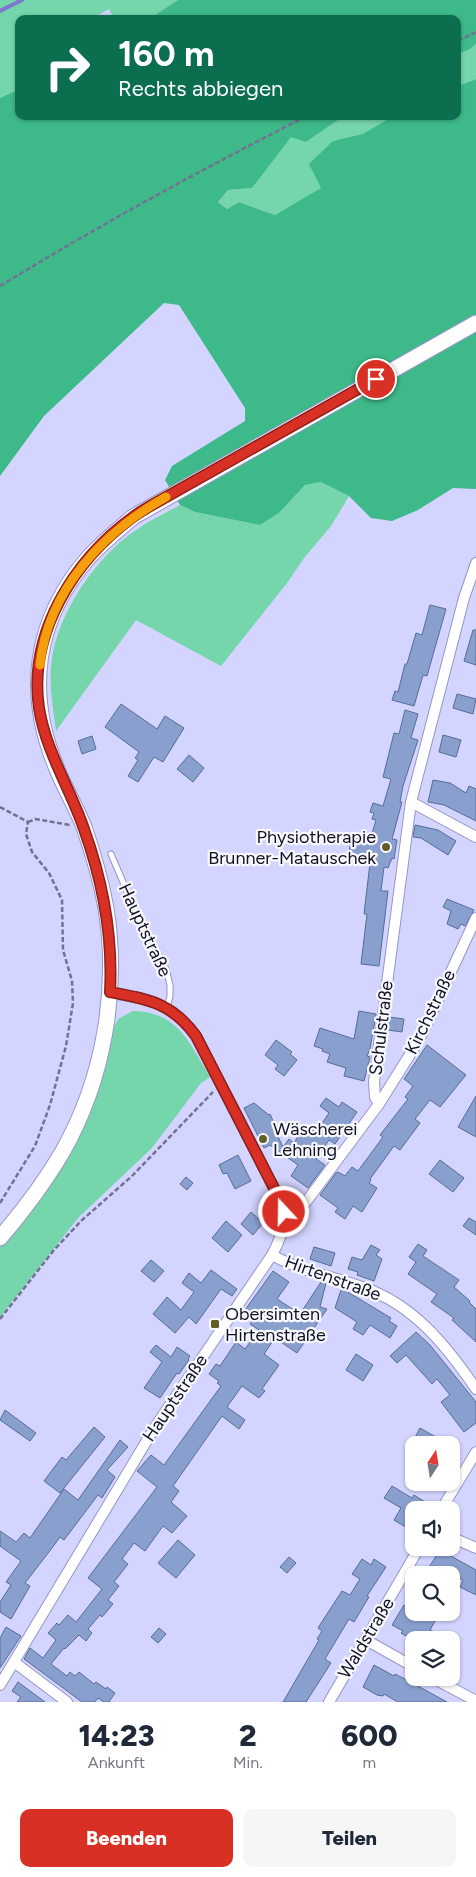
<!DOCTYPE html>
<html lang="de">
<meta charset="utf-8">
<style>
:root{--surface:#fff;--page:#f6f6f7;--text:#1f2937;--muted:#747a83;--accent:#d93025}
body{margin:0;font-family:Figtree,sans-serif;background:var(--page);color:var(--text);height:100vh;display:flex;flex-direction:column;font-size:19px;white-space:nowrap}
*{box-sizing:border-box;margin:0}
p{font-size:16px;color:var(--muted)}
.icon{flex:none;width:28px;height:28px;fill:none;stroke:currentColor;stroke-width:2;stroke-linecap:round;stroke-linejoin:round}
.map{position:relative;height:1702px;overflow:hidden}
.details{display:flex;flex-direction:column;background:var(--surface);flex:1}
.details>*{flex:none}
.top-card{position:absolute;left:15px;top:15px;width:446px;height:105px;border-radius:10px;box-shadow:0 1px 4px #0004;background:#0b6e4f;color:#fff;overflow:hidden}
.needle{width:32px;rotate:12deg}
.tools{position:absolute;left:405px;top:1436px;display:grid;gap:10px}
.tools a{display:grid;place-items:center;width:55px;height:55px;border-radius:10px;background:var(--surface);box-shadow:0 1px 4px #0004;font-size:25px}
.pin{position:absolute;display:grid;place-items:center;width:42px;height:42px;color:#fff;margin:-21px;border:2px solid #fff;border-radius:50%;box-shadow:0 1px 5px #0007}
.me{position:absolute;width:55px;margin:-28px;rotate:339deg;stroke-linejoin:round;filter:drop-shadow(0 0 4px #0008)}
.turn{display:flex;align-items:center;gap:18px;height:105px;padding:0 20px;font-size:22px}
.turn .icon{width:65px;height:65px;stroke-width:2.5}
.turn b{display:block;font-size:35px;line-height:42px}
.eta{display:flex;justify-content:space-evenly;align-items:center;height:85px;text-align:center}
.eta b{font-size:30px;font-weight:800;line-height:35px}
.button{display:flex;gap:10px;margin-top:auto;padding:10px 20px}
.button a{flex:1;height:58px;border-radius:10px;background:var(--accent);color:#fff;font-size:20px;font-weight:800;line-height:58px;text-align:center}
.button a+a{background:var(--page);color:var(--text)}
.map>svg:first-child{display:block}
.green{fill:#75d5ab}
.forest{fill:#3eb98a}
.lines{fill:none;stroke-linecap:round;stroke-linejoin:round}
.stream{stroke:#7c78cf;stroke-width:4}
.building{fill:#89a0cf;stroke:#566c98}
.lane-casing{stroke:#9595c8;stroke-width:7}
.street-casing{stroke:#9595c8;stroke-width:12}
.secondary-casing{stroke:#9595c8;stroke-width:17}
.path{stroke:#727290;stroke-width:2.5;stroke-dasharray:5 2.5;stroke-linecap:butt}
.lane{stroke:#fff;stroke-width:5}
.street{stroke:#fff;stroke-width:10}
.secondary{stroke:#fff;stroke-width:15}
.route-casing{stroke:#8d1f18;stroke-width:12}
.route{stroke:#d93025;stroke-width:9}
.slow{stroke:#f59e0b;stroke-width:9}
.poi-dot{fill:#625d29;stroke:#f8f9fe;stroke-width:2}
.labels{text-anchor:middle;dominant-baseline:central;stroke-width:4.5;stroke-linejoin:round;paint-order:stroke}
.poi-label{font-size:18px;fill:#121124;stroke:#f8f9fe;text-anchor:start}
.street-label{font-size:18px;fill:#121124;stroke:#f8f9fe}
</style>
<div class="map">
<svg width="476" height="1702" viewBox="0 0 476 1702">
<rect width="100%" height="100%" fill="#d3d4ff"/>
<!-- green -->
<g class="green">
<polygon points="0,0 178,0 149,19 114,19 109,9 91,19 19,19 19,89 0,98"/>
<polygon points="476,44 476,79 458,86 458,54 470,49"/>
<polygon points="344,116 393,116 363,135 333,141 322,188 275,215 239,202 227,209 218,202 228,190 252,188 291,136 306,142"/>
<path d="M321 482 349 496 331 526 304 558 287 583 221 666 136 620 56 731C53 707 48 682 52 658 59 611 97 556 136 530 150 520 166 513 180 505L195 512 260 525 279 513 305 485Z"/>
<path d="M133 1011C179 1012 189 1043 210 1077L201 1083 152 1148 78 1218 0 1317V1245L25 1216 92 1105 107 1062 114 1027 118 1019Z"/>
</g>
<!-- forest -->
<g class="forest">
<polygon points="178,0 476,0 476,44 470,49 458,54 458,19 149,19"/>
<polygon points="476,79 476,489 453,488 418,510 392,521 371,518 349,496 321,482 305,485 279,513 260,525 195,512 180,505 165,480 172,466 245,421 245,408 179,305 164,303 44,416 0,476 0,98 19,89 19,116 344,116 306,142 291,137 252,188 228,190 218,202 227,209 239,202 275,215 321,188 309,164 333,141 363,134 393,116 458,116 458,86"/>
</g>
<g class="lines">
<!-- stream -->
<polyline class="stream" points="0,11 22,0"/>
</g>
<!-- building -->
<g class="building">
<polygon points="430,605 446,609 427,676 423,675 414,706 392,700 395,691 398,692 405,664 407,664 416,633 422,635"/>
<polygon points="473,630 476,630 476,665 464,661"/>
<polygon points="457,694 476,699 473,714 453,708"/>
<polygon points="121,704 157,729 165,716 184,728 163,762 154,757 138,782 128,776 138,760 135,758 139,752 105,727"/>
<polygon points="405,710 418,714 411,738 418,740 403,786 400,802 402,802 392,839 397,840 394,859 392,858 388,868 384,867 381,891 388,891 379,966 361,964 367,914 364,914 370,863 355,861 356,854 349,853 351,838 370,840 376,820 372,819 374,813 370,812 373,803 383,806 391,779 383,777 394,733 399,734"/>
<polygon points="443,735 461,740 456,757 439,752"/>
<polygon points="92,736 96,749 82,754 78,741"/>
<polygon points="189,755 204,768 193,782 177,769"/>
<polygon points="433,780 450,783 466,793 469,786 476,789 476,821 444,805 428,802"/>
<polygon points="415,825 438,830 456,841 448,855 421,838 413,837"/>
<polygon points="447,899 474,910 465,926 461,924 458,929 447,924 451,911 443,907"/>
<polygon points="359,1011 376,1014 370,1049 367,1056 370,1057 364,1081 344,1076 346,1068 327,1062 330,1054 322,1051 323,1049 314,1046 320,1028 354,1039"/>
<polygon points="389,1017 404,1019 402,1032 388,1030"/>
<polygon points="276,1040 292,1052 290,1054 297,1060 284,1076 275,1069 278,1065 265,1055"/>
<polygon points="427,1045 466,1075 440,1107 430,1100 415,1119 420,1123 400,1150 394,1146 370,1179 371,1180 369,1183 377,1188 362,1212 353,1206 345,1219 335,1212 338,1208 320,1195 336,1173 338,1172 345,1176 352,1167 358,1171 383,1137 380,1135 408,1099 405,1097 413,1086 404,1079"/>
<polygon points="476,1096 476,1137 458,1127"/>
<polygon points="326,1098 339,1107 342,1102 357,1112 335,1144 329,1140 316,1159 325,1165 308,1188 291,1176 298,1165 270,1145 264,1148 244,1108 254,1103 269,1115 270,1114 274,1123 272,1124 283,1147 289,1139 294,1143 305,1125 316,1132 329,1113 320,1106"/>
<polygon points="238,1155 251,1181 235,1189 227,1173 223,1174 219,1165"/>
<polygon points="440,1160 464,1178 453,1192 429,1174"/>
<polygon points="186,1177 193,1183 187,1190 180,1184"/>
<polygon points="251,1212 263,1223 253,1235 241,1224"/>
<polygon points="469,1218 476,1222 476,1235 463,1226"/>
<polygon points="226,1221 242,1235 228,1252 212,1238"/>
<polygon points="418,1244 427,1250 423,1256 459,1280 454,1287 470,1301 469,1302 476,1309 476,1342 452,1320 454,1318 431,1302 437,1294 408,1274 416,1262 409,1257"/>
<polygon points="371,1245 380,1250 376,1255 382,1259 374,1281 357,1275 358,1272 348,1269 352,1257 362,1260"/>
<polygon points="314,1247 335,1253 331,1266 310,1259"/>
<polygon points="151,1260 164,1271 154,1282 141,1271"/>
<polygon points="211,1270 237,1289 232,1296 221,1289 196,1324 189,1317 175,1333 153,1314 167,1297 181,1310 194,1292 182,1283 189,1273 201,1283"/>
<polygon points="273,1271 289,1282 277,1299 300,1314 321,1282 326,1283 320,1307 327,1309 297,1353 275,1338 264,1354 279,1365 262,1389 265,1391 259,1398 242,1386 227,1407 245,1420 239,1429 222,1416 173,1486 179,1491 171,1502 187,1516 172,1533 163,1526 145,1551 134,1543 122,1559 128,1564 114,1582 119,1586 108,1600 113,1604 102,1617 100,1615 88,1629 92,1633 86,1641 79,1635 65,1649 64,1648 51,1664 67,1676 70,1672 75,1676 79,1672 94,1684 96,1682 106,1689 107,1687 115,1693 109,1702 104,1702 98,1698 95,1702 82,1702 24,1659 30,1648 43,1658 56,1640 48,1633 57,1623 59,1625 68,1615 76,1622 102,1589 88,1578 157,1487 137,1471 151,1455 164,1465 221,1386 217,1383 219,1381 209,1374 216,1364 220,1366 236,1342 245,1349 259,1330 250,1324 255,1317 245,1310"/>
<polygon points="341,1290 346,1291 391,1318 389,1321 397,1326 390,1338 370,1325 363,1335 353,1329 357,1322 335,1308"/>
<polygon points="416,1332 430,1345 476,1402 476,1423 464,1432 441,1402 450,1395 437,1379 432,1384 406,1355 397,1363 390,1356"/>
<polygon points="156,1345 171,1357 177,1347 190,1356 188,1359 189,1360 179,1374 177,1373 160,1398 144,1388 162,1362 150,1352"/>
<polygon points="356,1354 373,1365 363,1381 346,1370"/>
<polygon points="5,1410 36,1433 30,1441 0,1420"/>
<polygon points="94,1427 105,1437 60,1493 44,1481 62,1457 66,1460"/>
<polygon points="420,1428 450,1445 411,1445"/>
<polygon points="120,1440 128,1447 107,1470 115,1477 102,1498 98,1495 64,1540 60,1537 52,1548 25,1583 30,1586 11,1619 0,1612 0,1602 11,1585 6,1582 21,1561 0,1546 0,1531 16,1542 24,1533 30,1538 64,1489 78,1500"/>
<polygon points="392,1486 412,1498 414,1495 425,1502 420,1510 414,1510 414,1521 409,1529 394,1520 401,1508 384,1498"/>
<polygon points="178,1540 195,1555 176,1578 158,1563"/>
<polygon points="440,1550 476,1570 476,1595 460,1587 463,1580 442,1569 439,1575 424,1575"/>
<polygon points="289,1557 296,1563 287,1573 280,1567"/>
<polygon points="362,1559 371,1565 374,1559 386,1567 367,1596 369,1597 354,1622 349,1619 325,1659 331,1663 306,1702 283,1702 319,1640 317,1639 322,1631 318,1628 325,1617 342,1591 350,1595 360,1579 352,1574"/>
<polygon points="404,1605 414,1610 414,1612 424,1616 426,1612 440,1612 430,1630 448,1640 413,1640 401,1633 403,1631 392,1625"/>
<polygon points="6,1627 21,1636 0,1668 0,1638"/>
<polygon points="159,1628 166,1634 158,1643 151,1637"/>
<polygon points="374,1665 394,1676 395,1674 405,1679 447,1702 398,1702 384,1694 383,1696 377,1695 363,1687"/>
<polygon points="18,1682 45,1702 17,1702 21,1697 12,1691"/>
</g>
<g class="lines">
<defs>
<polyline id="lane" points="111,854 135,910 166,969 170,985 170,996 167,1008"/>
<g id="street">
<polyline points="411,802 476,837"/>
<polyline points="379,1104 375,1097 374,1082 411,802 464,598 476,563"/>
<polyline points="284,1220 296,1214 303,1206 379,1104 409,1056 422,1034 476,918"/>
<path d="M272 1255C300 1271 331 1276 362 1287 413 1304 446 1345 476 1389"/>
<polyline points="441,1510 476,1452"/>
<polyline points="451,1537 476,1548"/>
<polyline points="366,1640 414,1667"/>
<polyline points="14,1662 67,1702"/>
<polyline points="433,1678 476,1701"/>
<path d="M0 1685 155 1427 272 1255C286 1229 287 1216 275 1190L196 1036C172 1003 148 998 110 993"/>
<polyline points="329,1702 419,1548"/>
</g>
<path id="secondary" d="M0 1238C23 1211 45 1182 63 1151 104 1078 119 990 106 908 101 881 93 853 84 827 76 807 65 789 57 769 25 693 34 620 89 557 103 542 118 530 133 517L476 323"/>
</defs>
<!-- lane casing -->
<use href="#lane" class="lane-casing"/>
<!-- street casing -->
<use href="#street" class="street-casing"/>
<!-- secondary casing -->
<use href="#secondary" class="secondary-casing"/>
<!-- path -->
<g class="path">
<polyline points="458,41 476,32"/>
<path d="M0 286C100 225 202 169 307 116"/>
<polyline points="0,807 28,822"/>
<polyline points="28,822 35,819 70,825"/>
<polyline points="0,1203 35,1146 50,1105 66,1046 73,1003 72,981 63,950 62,900 49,873 32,852 26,834 28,822"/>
<polyline points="0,1319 54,1250 81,1221 132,1176 213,1092"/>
</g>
<!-- lane -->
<use href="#lane" class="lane"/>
<!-- street -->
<use href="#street" class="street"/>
<!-- secondary -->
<use href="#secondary" class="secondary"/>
</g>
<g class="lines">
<defs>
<path id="route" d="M284 1212 275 1190 196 1036C172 1003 148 999 110 992 113 936 103 882 84 829 70 788 46 752 39 708 28 633 74 560 133 517 141 511 150 506 159 501L376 379"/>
</defs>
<!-- route casing -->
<use href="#route" class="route-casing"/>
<!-- route -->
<use href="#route" class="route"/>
<!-- slow -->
<path class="slow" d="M40 665C48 590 103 532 166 497"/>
</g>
<!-- markers -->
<g class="poi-dot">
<circle cx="386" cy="847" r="5"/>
<circle cx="263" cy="1139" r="5"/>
<rect x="210" y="1319" width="10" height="10" rx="2.5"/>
</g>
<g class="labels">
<!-- poi labels -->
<g class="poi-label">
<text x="376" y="837" text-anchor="end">Physiotherapie<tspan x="376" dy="21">Brunner-Matauschek</tspan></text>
<text x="273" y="1129">Wäscherei<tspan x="273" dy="21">Lehning</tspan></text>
<text x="225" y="1314">Obersimten<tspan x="225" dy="21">Hirtenstraße</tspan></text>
</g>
<!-- street labels -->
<g class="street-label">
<text transform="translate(145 930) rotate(65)">Hauptstraße</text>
<text transform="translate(430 1012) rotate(-64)">Kirchstraße</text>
<text transform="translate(381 1028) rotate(-83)">Schulstraße</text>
<text transform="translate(333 1278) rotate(20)">Hirtenstraße</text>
<text transform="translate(175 1398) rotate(-56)">Hauptstraße</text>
<text transform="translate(366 1638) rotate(-59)">Waldstraße</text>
</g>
</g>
</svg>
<div class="tools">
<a><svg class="needle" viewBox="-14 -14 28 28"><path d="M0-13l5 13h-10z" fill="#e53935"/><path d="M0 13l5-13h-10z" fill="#747a83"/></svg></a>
<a><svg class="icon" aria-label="sound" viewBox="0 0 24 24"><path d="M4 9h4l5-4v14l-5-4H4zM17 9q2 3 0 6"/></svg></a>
<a><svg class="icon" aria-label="search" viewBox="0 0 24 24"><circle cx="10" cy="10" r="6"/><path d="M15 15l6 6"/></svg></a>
<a><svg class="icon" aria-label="layers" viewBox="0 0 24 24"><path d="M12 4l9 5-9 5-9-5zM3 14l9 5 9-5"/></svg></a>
</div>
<div class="pin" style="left:376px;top:379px;background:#d93025"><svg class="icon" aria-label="arrive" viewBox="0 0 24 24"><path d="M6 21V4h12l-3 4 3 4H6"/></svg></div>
<svg class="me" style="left:284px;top:1212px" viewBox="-20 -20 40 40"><circle r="17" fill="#d93025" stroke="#fff" stroke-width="3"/><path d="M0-11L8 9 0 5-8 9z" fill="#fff"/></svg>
<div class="top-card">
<div class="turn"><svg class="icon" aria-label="right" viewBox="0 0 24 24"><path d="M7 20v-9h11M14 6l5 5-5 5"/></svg><div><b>160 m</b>Rechts abbiegen</div></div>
</div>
</div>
<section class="details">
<div class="eta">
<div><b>14:23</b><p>Ankunft</p></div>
<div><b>2</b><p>Min.</p></div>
<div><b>600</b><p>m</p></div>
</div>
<div class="button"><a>Beenden</a><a>Teilen</a></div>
</section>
